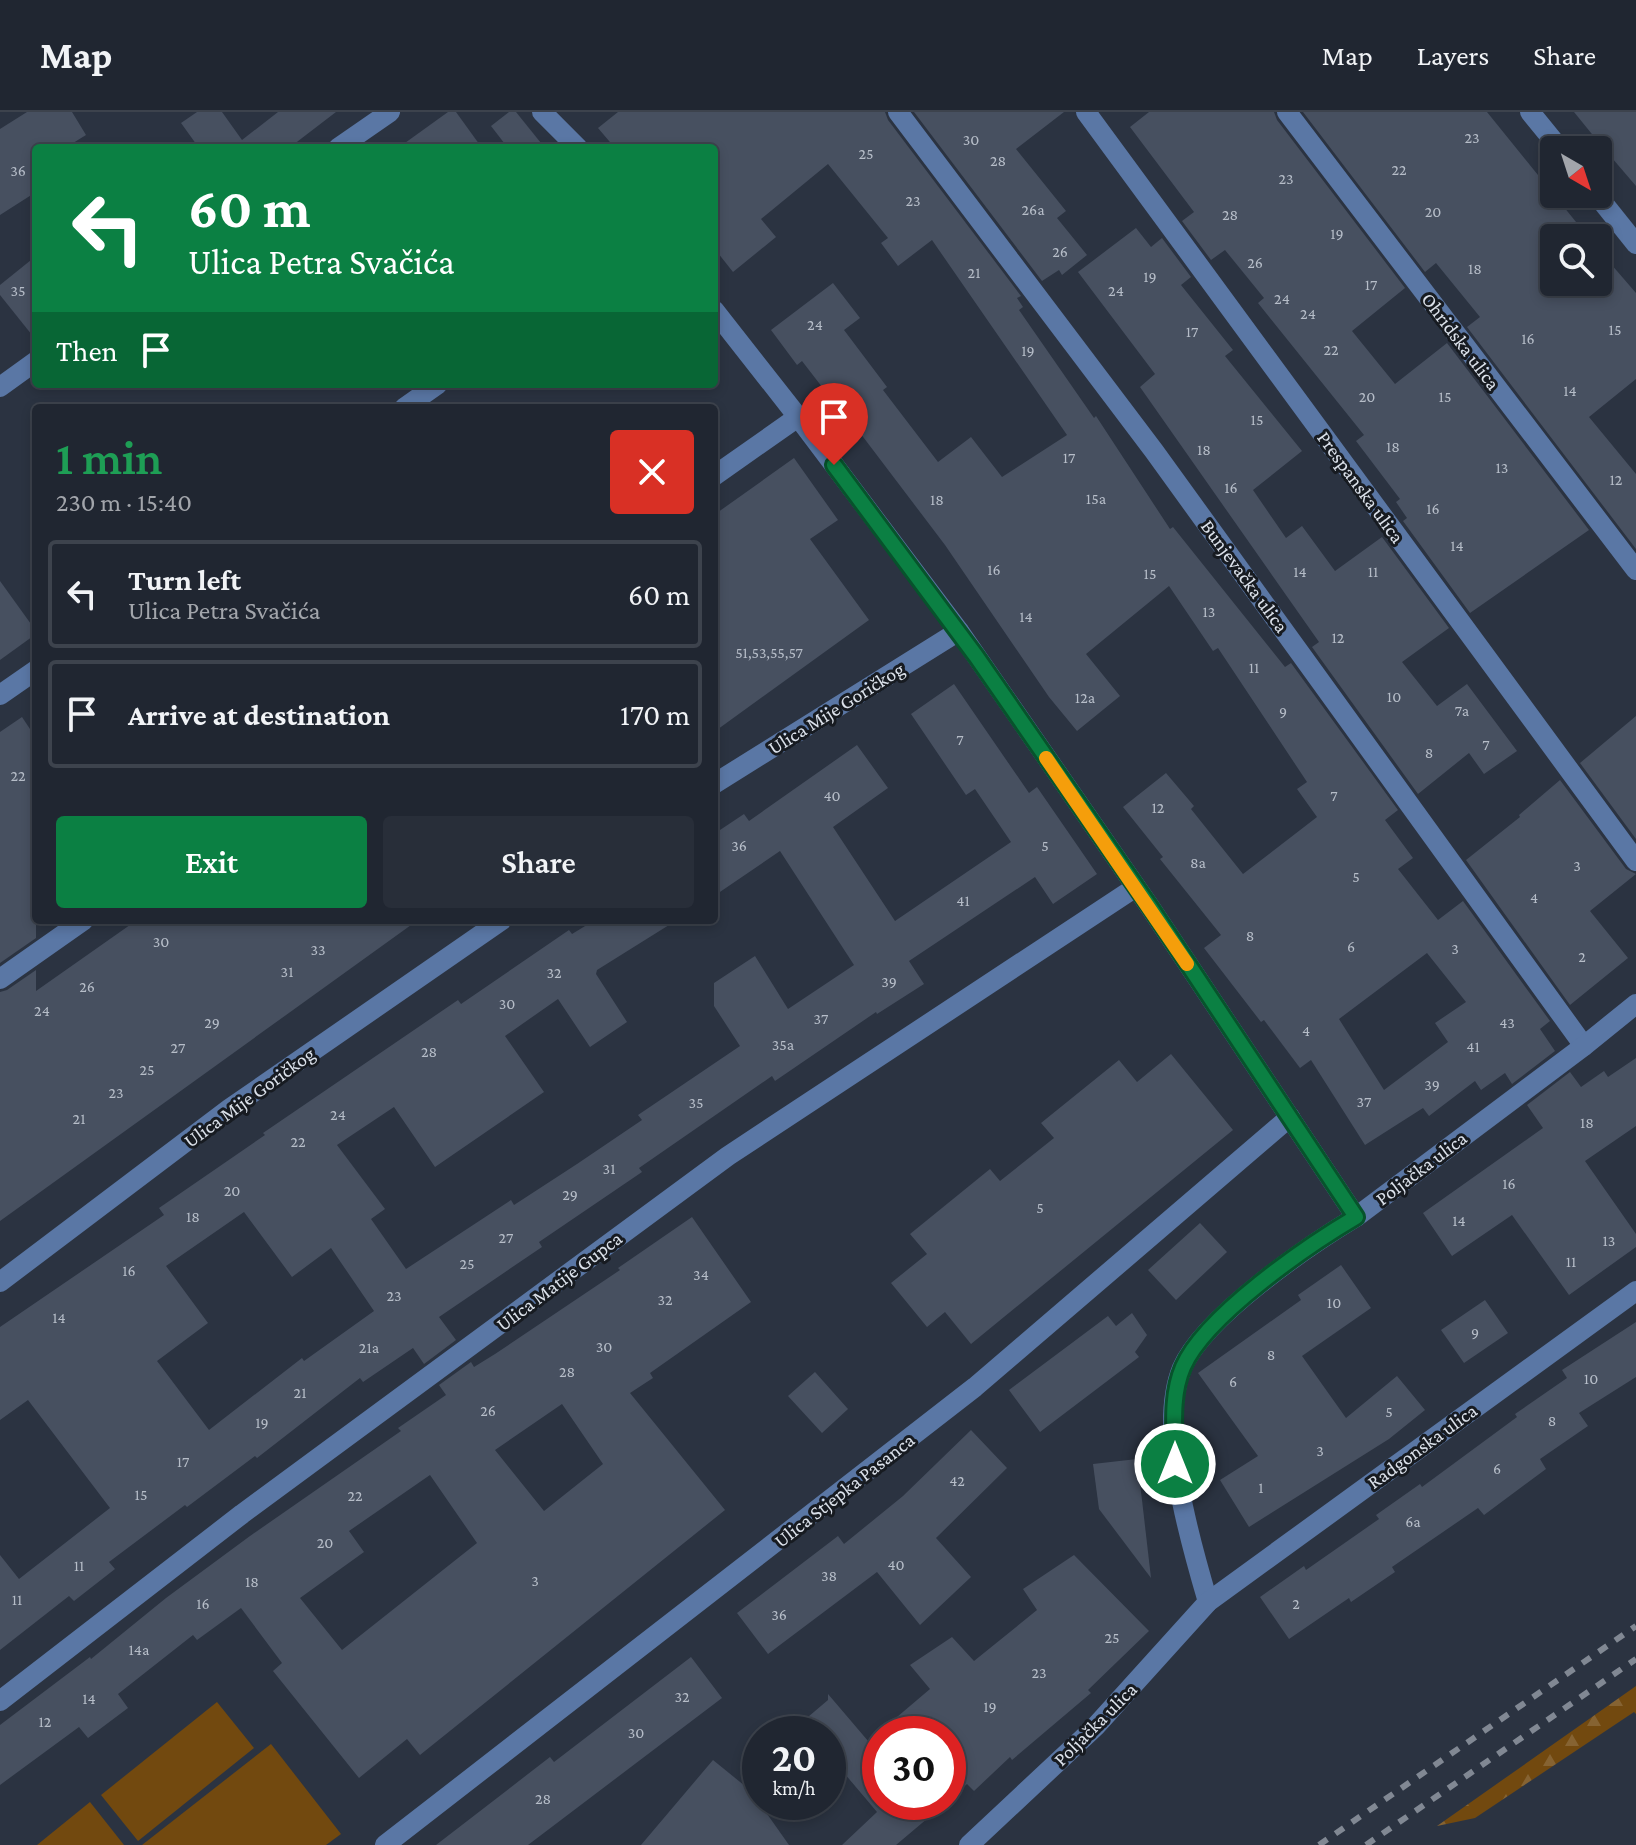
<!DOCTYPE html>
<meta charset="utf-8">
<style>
:root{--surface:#202631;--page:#282e39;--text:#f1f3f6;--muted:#a2a5ab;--line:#3d434d;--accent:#0b8043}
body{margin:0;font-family:"Crimson Pro",serif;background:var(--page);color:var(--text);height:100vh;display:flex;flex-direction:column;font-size:30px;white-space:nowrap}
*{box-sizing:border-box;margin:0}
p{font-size:26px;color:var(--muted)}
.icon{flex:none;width:44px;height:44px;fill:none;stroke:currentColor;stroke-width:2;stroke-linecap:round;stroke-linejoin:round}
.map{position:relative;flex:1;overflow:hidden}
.drawer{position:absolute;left:32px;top:292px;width:686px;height:520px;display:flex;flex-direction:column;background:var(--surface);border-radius:8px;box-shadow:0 4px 12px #0003,0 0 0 2px var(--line)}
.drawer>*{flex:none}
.banner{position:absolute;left:32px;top:32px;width:686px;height:244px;border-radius:8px;box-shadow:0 4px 12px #0003,0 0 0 2px var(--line);background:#0b8043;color:#fff;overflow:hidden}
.needle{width:52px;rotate:141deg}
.buttons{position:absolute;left:1540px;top:24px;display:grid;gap:16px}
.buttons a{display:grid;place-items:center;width:72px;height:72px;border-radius:8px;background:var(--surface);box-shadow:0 4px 12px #0003,0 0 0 2px var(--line);font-size:40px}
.speed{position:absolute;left:742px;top:1604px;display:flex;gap:16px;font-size:40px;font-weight:700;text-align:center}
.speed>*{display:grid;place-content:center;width:104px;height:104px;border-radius:50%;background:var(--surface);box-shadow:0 4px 12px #0003,0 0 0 2px var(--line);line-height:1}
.speed small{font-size:20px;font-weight:400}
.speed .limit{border:12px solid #d22;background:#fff;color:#111}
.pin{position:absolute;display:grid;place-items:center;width:68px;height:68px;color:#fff;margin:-82px -34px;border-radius:50% 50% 50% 0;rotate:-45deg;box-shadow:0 0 8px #0007}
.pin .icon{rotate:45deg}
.me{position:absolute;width:88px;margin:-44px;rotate:0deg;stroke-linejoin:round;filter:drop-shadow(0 0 6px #0008)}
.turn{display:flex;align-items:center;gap:28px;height:168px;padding:0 24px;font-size:36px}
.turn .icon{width:104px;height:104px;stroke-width:2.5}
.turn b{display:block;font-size:56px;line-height:68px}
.then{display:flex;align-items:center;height:76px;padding:0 24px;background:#0003;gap:16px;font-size:30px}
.round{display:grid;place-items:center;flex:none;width:84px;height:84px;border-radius:8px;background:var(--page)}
.head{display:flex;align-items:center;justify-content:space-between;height:136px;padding:0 24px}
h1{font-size:48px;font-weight:600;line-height:60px;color:#1e9e55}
.button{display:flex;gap:16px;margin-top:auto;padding:16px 24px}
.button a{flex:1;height:92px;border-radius:8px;background:var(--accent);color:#fff;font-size:32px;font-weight:600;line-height:92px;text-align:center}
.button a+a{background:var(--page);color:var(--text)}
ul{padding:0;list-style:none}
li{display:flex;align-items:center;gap:24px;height:108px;margin:0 16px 12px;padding:0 8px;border:4px solid var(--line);border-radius:8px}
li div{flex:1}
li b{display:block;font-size:30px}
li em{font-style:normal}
header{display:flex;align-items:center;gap:48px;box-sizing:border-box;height:112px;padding:0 40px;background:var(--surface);border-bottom:2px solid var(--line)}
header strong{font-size:38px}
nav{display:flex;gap:44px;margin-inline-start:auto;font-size:28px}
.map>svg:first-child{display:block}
.forest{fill:url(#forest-firs)}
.pitch{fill:#72490f}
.building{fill:#475060;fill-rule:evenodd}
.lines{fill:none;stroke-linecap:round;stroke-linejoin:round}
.minor{stroke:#5a77a5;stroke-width:20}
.rail{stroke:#818893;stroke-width:6;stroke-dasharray:10 10;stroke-linecap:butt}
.route-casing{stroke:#07532c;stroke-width:20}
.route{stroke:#0b8043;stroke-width:14}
.slow{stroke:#f59e0b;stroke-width:14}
.labels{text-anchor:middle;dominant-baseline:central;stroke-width:6;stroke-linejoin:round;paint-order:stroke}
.number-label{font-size:16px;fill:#b6bdc8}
.street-label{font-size:20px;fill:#dbe1ea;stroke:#171b21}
</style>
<header>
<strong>Map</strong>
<nav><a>Map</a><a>Layers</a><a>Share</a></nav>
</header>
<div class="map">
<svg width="1636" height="1733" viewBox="0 0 1636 1733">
<defs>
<pattern id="forest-firs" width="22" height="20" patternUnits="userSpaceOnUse" patternTransform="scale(2)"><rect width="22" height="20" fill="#72490f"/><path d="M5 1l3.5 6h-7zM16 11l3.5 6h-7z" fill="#866332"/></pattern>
</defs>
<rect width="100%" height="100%" fill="#2b3341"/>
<!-- forest -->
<polygon class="forest" points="1636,1574 1636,1602 1634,1600 1475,1706 1437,1714"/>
<!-- pitch -->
<g class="pitch">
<polygon points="217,1590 254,1636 138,1729 101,1683"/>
<polygon points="271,1632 341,1722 326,1733 142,1733"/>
<polygon points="90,1690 124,1733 37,1733"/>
</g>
<!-- building -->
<g class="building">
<polygon points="27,0 72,0 86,23 65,36 36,36 36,80 0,103 0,17"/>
<polygon points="197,0 222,0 242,28 278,0 336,0 289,36 199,36 181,11"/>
<polygon points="448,0 456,0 482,36 398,36"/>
<polygon points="509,0 516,0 545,36 508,36 491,14"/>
<path d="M618 0H885L888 8 1021 184 1017 186 1023 195 1019 198 1094 306 1096 304 1170 417 1173 415 1285 555 1291 551 1398 698 1385 708 1413 746 1398 757 1438 808 1463 789 1550 909 1540 917 1555 939 1512 972 1505 961 1481 978 1475 969 1429 1004 1423 996 1365 1033 1311 948 1300 956 1264 908 1261 910 1204 836 1221 823 1160 747 1163 745 1123 695 1166 661 1194 694 1191 697 1243 762 1317 705 1297 677 1307 670 1218 536 1213 539 1169 474 1086 542 1120 584 1077 619 1049 585 945 433 848 305 846 306 802 249 797 253 771 218 833 171 860 206 844 218 887 275 883 278 938 350 971 325 1002 365 1067 323 932 128 898 154 881 131 888 126 828 52 761 107 776 125 733 160 714 136V36H615L598 16ZM1427 841 1466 890 1435 911 1448 930 1384 978 1339 907Z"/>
<polygon points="914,0 1064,0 1016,37 1066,99 1057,106 1087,143 1062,163 1059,158 1042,169"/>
<polygon points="1149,0 1274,0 1277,8 1405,176 1352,219 1395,272 1447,231 1589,418 1470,501 1403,409 1407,406 1396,390 1400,387 1356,329 1364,323 1258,191 1264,186 1225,138 1211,148 1182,109 1194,100 1130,15"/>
<polygon points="1303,0 1487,0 1589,126 1554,126 1554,170 1598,170 1598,137 1636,181 1636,267 1589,305 1636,362 1636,437 1467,215 1480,205 1436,151 1425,160"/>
<polygon points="1574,0 1636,0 1636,74 1600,32"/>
<polygon points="1136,116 1151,135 1162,126 1191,165 1181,173 1233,238 1225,244 1302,339 1253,378 1286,426 1302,414 1335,459 1382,425 1449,516 1402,550 1437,594 1467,572 1517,639 1484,662 1469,641 1418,682 1312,535 1319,530 1140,275 1155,262 1078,160"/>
<polygon points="36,144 36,228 0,183 0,173"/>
<polygon points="794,346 838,408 810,427 869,508 714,620 714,403"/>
<polygon points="0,469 36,519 36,522 0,548"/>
<path d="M954 572 1029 681 1037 675 1097 762 1053 792 1035 765 909 849 924 872 877 902 876 900 775 969 772 964 639 1056 642 1060 539 1130 542 1135 439 1205 456 1228 424 1252 413 1236 363 1270 360 1266 257 1346 255 1344 187 1395 185 1393 109 1450 115 1457 74 1489 69 1484 0 1538V1443L19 1467 110 1396 28 1288 0 1308V1215L164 1103 159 1096 265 1023 263 1021 458 888 461 892 569 818 572 822 595 808H677L597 858 596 862 627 910 590 935 558 887 505 924 544 980 435 1055 394 995 337 1033 385 1097 371 1107 406 1157 511 1088 514 1093 577 1052 642 1008 638 1003 740 934 714 894V871L755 844 788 897 854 853 780 739 714 784V722L744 702 749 709 857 633 888 676 833 715 895 809 1011 730 975 677 966 683 911 602ZM244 1100 292 1165 331 1136 374 1199 304 1249 302 1246 209 1318 157 1249 208 1211 166 1154Z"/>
<polygon points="1636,604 1636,727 1580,651"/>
<polygon points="22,605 36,626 36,826 0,851 0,620"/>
<polygon points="1560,668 1626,757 1636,762 1590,799 1628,846 1570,893 1466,748 1520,705 1519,703"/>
<polygon points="137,808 418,808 0,1109 0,880 7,878 36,858 36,879"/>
<polygon points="1171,942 1233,1018 971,1232 945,1200 927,1215 891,1171 927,1142 910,1122 990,1057 1000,1069 1054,1026 1041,1011 1119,948 1137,970"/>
<polygon points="1636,946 1636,1014 1585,1049 1636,1122 1636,1135 1569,1183 1512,1103 1452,1144 1423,1101 1543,1016 1527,993 1570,960 1581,975 1604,959 1608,965"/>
<path d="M692 1105 751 1190 650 1261 653 1266 630 1281 725 1398 420 1643 407 1627 359 1666 273 1559 282 1551 241 1496 197 1528 193 1523 118 1582 128 1596 88 1626 79 1615 0 1673V1613L90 1545 91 1547 166 1486 250 1424 401 1319 398 1316 446 1283 439 1273 471 1250 474 1255 495 1242 620 1158 618 1156ZM562 1292 603 1352 544 1399 495 1338ZM430 1363 477 1431 342 1538 300 1486 364 1440 349 1419Z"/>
<polygon points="1200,1111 1227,1140 1176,1188 1148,1158"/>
<polygon points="1341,1153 1371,1196 1302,1244 1346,1306 1397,1264 1425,1298 1389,1327 1249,1415 1220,1368 1258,1344 1198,1261 1301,1188 1298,1183"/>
<polygon points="1485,1188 1508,1221 1464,1251 1441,1218"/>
<polygon points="1132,1201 1147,1223 1135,1240 1139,1245 1040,1320 1009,1278 1108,1204 1116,1214"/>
<polygon points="1636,1210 1636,1265 1579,1301 1588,1314 1540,1347 1546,1357 1484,1403 1478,1396 1392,1455 1395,1460 1351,1490 1349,1486 1289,1527 1260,1485 1304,1454 1306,1458 1379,1407 1376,1403 1420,1372 1422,1375 1517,1305 1515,1302 1567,1266 1562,1258"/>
<polygon points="815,1260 848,1297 822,1321 788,1284"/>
<polygon points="971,1318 1007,1356 936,1426 971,1465 920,1513 877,1460 768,1542 737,1501 838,1424 844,1432 903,1384"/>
<polygon points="1137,1347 1142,1388 1151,1466 1099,1397 1093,1352"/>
<polygon points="1074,1443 1149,1519 1088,1578 1091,1581 1012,1648 1010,1645 974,1679 967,1672 948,1689 948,1622 877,1622 930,1577 910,1553 952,1525 974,1549 1037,1498 1023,1477"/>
<polygon points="691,1545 722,1586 528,1733 436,1733 550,1645 554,1650"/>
<polygon points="828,1582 880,1643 880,1698 888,1690 947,1690 896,1733 842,1733 877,1700 828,1642 828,1622 788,1622 828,1588"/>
<polygon points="713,1648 745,1674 760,1660 760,1692 789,1733 641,1733"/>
</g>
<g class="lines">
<!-- minor -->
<g class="minor">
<polyline points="542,0 578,36"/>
<polyline points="898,0 1154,339 1584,934"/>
<polyline points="1086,0 1636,749"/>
<polyline points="1287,0 1636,458"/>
<polyline points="1530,0 1561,38"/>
<polyline points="338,36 390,0"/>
<polyline points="1596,82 1636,132"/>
<polyline points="714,198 798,305 959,519 1150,795 1356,1105"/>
<polyline points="0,275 36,249"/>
<polyline points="404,296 438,272"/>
<polyline points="714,364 798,305"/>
<polyline points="0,583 36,558"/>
<polyline points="714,672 959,519"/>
<polyline points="0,867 84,808"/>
<polyline points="0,1170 229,997 502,808"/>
<path d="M1208 1490C1190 1429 1157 1317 1182 1256 1204 1205 1308 1134 1356 1105L1584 934 1636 892"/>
<polyline points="0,1589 242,1402 728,1044 1136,775"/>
<polyline points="385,1733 975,1275 1290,1005"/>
<polyline points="969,1733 1095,1615 1208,1490 1636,1179"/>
</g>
<!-- rail -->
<g class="rail">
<polyline points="1319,1733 1636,1514"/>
<polyline points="1366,1733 1636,1547"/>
</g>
</g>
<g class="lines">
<defs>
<path id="route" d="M834 353 976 544 1150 795 1356 1105C1307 1134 1205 1204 1183 1255 1170 1285 1175 1320 1175 1352"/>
</defs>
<!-- route casing -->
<use href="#route" class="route-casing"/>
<!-- route -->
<use href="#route" class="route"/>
<!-- slow -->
<polyline class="slow" points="1046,646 1187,852"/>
</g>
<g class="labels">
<!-- number labels -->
<g class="number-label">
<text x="1472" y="25">23</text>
<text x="971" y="27">30</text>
<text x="866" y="41">25</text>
<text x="998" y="48">28</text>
<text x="1399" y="57">22</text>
<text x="18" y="58">36</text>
<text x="1286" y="66">23</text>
<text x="913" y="88">23</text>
<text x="1033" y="97">26a</text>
<text x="1433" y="99">20</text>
<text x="1230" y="102">28</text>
<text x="1337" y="121">19</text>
<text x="1060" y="139">26</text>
<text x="1255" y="150">26</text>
<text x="1475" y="156">18</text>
<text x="974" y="160">21</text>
<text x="1150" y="164">19</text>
<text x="1371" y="172">17</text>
<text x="18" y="178">35</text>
<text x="1116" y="178">24</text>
<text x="1282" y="186">24</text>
<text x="1308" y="201">24</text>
<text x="815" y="212">24</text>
<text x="1615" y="217">15</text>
<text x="1192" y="219">17</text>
<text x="1528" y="226">16</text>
<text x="1331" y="237">22</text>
<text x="1028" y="238">19</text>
<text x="1570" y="278">14</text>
<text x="1367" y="284">20</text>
<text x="1445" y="284">15</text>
<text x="1257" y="307">15</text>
<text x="1393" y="334">18</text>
<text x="1204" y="337">18</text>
<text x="1069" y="345">17</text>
<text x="1502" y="355">13</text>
<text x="1616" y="367">12</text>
<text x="1231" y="375">16</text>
<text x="1096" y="386">15a</text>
<text x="937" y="387">18</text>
<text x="1433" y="396">16</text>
<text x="1457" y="433">14</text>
<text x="994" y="457">16</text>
<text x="1300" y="459">14</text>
<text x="1373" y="459">11</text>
<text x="1150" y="461">15</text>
<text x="1209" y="499">13</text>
<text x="1026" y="504">14</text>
<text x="1338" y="525">12</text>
<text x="769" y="540">51,53,55,57</text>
<text x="1254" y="555">11</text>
<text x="1394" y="584">10</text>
<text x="1085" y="585">12a</text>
<text x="1462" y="598">7a</text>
<text x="1283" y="599">9</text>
<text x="960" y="627">7</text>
<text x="1486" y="632">7</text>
<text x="1429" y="640">8</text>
<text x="18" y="663">22</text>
<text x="832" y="683">40</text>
<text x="1334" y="683">7</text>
<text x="1158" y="695">12</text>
<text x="739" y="733">36</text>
<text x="1045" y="733">5</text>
<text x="1198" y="750">8a</text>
<text x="1577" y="753">3</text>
<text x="1356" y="764">5</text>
<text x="1534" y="785">4</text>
<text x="963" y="788">41</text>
<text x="1250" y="823">8</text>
<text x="161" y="829">30</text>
<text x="1351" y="834">6</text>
<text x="1455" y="836">3</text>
<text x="318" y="837">33</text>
<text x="1582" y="844">2</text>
<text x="287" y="859">31</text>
<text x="554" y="860">32</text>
<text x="889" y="869">39</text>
<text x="87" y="874">26</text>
<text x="507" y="891">30</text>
<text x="42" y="898">24</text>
<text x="821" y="906">37</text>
<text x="212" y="910">29</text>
<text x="1507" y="910">43</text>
<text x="1306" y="918">4</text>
<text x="783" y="932">35a</text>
<text x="1473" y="934">41</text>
<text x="178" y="935">27</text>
<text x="429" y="939">28</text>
<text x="147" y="957">25</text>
<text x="1432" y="972">39</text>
<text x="116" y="980">23</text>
<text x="1364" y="989">37</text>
<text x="696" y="990">35</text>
<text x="338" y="1002">24</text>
<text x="79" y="1006">21</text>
<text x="1587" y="1010">18</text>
<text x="298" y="1029">22</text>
<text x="609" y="1056">31</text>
<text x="1509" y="1071">16</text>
<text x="232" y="1078">20</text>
<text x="570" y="1082">29</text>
<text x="1040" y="1095">5</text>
<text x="193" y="1104">18</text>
<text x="1459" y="1108">14</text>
<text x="506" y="1125">27</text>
<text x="1609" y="1128">13</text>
<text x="1571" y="1149">11</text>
<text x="467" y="1151">25</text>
<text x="129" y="1158">16</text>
<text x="701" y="1162">34</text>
<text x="394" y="1183">23</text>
<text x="665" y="1187">32</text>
<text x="1334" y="1190">10</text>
<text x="59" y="1205">14</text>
<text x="1475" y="1220">9</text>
<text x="604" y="1234">30</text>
<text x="369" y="1235">21a</text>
<text x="1271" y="1242">8</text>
<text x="567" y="1259">28</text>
<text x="1591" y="1266">10</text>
<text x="1233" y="1269">6</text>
<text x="300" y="1280">21</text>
<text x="488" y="1298">26</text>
<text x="1389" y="1299">5</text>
<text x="1552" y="1308">8</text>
<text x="262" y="1310">19</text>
<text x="1320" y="1338">3</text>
<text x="183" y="1349">17</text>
<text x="1497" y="1356">6</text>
<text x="957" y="1368">42</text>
<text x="1261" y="1375">1</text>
<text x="141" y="1382">15</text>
<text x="355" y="1383">22</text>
<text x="1413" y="1409">6a</text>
<text x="325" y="1430">20</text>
<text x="896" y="1452">40</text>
<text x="79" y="1453">11</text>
<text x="829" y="1463">38</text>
<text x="535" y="1468">3</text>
<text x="252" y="1469">18</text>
<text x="17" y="1487">11</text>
<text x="203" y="1491">16</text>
<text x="1296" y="1491">2</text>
<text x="779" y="1502">36</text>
<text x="1112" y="1525">25</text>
<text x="139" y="1537">14a</text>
<text x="1039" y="1560">23</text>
<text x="682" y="1584">32</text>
<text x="89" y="1586">14</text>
<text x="990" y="1594">19</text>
<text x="45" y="1609">12</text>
<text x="636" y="1620">30</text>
<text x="543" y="1686">28</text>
</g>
<!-- street labels -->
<g class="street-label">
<text transform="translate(1461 229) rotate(53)">Ohridska ulica</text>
<text transform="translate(1361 375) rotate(54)">Prespanska ulica</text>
<text transform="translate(1245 464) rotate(54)">Bunjevačka ulica</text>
<text transform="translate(836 596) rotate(-32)">Ulica Mije Goričkog</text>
<text transform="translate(249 985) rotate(-36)">Ulica Mije Goričkog</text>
<text transform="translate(1421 1056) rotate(-37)">Poljačka ulica</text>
<text transform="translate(559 1169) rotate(-37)">Ulica Matije Gupca</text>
<text transform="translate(1422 1334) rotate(-36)">Radgonska ulica</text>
<text transform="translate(844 1378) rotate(-38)">Ulica Stjepka Pasanca</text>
<text transform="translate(1095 1612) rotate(-45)">Poljačka ulica</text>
</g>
</g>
</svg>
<div class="buttons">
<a><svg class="needle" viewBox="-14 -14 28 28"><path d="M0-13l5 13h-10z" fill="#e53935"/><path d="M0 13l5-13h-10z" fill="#a2a5ab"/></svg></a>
<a><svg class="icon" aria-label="search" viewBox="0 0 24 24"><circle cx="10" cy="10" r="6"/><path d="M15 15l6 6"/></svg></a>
</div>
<div class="speed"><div>20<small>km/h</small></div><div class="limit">30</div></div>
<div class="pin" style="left:834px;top:353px;background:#d93025"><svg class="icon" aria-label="arrive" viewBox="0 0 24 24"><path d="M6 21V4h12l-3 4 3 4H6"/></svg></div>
<svg class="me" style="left:1175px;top:1352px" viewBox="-20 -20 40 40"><circle r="17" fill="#0b8043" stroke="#fff" stroke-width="3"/><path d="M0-11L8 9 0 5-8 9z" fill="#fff"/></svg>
<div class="banner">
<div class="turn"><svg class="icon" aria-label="left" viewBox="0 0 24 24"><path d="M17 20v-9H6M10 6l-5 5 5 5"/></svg><div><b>60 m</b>Ulica Petra Svačića</div></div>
<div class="then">Then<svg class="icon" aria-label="arrive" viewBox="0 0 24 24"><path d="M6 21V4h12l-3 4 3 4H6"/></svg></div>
</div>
<section class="drawer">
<div class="head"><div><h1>1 min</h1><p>230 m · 15:40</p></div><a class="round" style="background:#d93025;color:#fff"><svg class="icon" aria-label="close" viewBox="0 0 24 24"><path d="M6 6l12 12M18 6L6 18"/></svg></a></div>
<ul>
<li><svg class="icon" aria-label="left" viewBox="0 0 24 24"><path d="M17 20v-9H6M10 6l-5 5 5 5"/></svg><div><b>Turn left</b><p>Ulica Petra Svačića</p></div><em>60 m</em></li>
<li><svg class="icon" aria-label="arrive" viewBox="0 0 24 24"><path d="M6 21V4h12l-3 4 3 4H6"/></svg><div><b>Arrive at destination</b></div><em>170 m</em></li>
</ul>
<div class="button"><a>Exit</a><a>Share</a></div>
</section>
</div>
